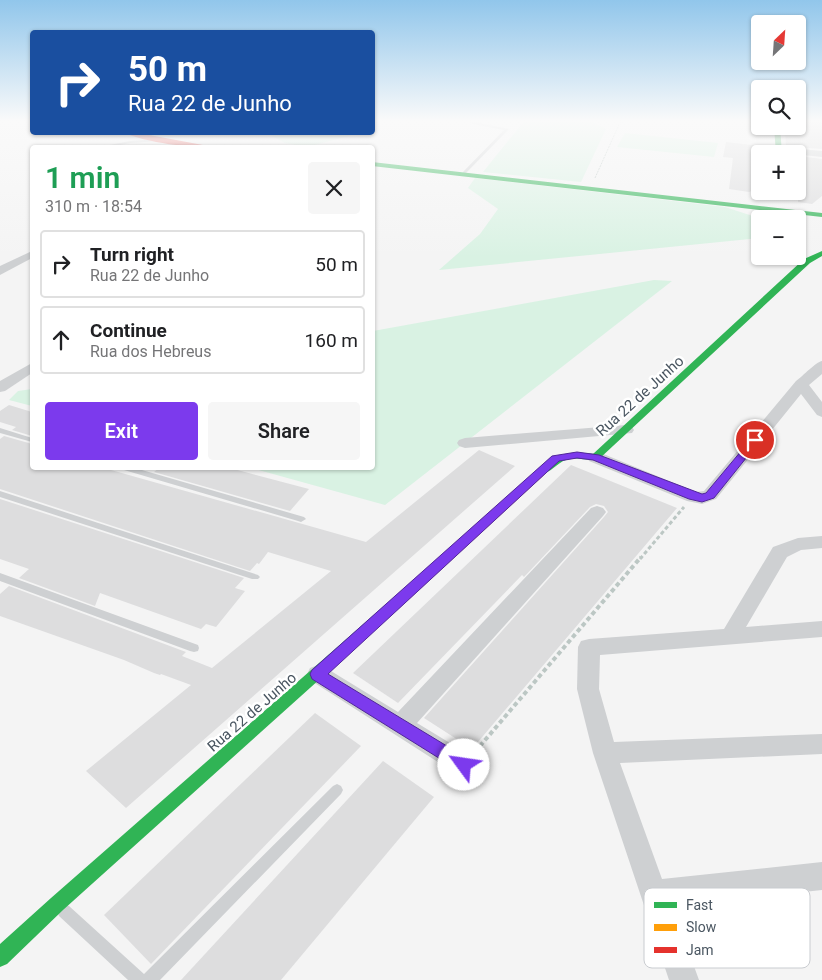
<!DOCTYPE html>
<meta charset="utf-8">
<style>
:root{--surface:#fff;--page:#f6f6f6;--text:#202124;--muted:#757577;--line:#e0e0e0;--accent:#7c3aed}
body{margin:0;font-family:Roboto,sans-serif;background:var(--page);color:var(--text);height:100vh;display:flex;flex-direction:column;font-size:19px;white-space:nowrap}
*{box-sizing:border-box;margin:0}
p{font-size:16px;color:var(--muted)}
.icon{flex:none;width:28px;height:28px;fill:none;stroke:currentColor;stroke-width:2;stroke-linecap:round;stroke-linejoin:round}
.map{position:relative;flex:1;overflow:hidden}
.details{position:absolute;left:30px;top:145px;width:345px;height:325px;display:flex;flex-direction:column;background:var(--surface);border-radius:5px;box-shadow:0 1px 4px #0004}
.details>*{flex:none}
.top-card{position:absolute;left:30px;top:30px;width:345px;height:105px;border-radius:5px;box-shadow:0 1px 4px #0004;background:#1a4fa0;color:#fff;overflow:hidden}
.needle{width:32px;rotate:25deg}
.buttons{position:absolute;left:751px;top:15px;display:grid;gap:10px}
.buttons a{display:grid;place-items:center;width:55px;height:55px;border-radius:5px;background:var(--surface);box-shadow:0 1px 4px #0004;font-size:25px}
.pin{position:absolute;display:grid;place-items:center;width:42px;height:42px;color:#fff;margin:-21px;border:2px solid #fff;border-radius:50%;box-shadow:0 1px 5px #0007}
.me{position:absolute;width:55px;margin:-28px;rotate:301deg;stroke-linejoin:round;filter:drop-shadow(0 0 4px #0008)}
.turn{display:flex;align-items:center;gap:18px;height:105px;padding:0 15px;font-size:22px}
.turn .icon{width:65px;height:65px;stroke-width:2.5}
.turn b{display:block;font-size:35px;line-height:42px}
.round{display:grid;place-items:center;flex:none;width:52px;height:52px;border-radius:5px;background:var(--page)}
.headline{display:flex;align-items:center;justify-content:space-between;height:85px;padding:0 15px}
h1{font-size:30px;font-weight:600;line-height:38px;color:#1e9e55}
.action{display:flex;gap:10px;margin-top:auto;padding:10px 15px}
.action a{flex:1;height:58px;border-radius:5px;background:var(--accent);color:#fff;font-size:20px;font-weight:600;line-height:58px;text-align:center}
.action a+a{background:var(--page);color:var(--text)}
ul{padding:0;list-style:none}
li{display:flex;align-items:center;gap:15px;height:68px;margin:0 10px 8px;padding:0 5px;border:2px solid var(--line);border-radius:5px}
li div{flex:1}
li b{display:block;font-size:19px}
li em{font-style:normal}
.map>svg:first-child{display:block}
.green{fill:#d9f2e3}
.building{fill:#ddddde}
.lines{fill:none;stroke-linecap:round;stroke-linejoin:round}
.path-far3{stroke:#bcc7c4;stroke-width:1;stroke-dasharray:2 1;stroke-linecap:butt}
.path-far2{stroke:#bcc7c4;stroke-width:3;stroke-dasharray:4 2.5;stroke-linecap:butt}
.path-far1{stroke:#bcc7c4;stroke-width:4;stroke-dasharray:4.5 3;stroke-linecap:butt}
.path{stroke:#bcc7c4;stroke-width:5;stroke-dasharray:5.5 4;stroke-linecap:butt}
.lane{fill:#ced0d2;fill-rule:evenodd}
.street{fill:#ced0d2;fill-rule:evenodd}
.fast{fill:#30b455;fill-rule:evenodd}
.slow{fill:#ff9f0a;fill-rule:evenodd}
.jam{fill:#e5322d;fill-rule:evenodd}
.route{fill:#7c3aed;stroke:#51269a}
.labels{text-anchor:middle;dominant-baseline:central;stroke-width:5;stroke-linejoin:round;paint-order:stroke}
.street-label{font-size:15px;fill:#4a5661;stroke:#fff}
.key{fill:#fff;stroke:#c9ccd0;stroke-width:1}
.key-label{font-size:14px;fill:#4a5661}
</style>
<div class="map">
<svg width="822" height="980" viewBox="0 0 822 980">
<rect width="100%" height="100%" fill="#f4f4f4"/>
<!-- green -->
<g class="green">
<polygon points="525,120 589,120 606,129 581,182 483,172"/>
<polygon points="255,133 360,133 307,147 285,143 270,135"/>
<polygon points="625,133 718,143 714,157 617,147"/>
<polygon points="475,178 725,207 762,219 760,219 760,238 439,270 480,234 498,209 468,188"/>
<polygon points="654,280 672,281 385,505 251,468 372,468 373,331"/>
<polygon points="32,389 32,406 9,400 18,391"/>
</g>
<!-- building -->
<g class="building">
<polygon points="799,120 822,120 822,149 786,146 785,131 791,126 798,126"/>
<polygon points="726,142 760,146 760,188 749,192 729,189 733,158 723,157"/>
<polygon points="798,156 822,159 822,196 812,204 798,202"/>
<polygon points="9,405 32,412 32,436 12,430 16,427 0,422 0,411"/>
<polygon points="4,436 32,444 32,468 104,468 366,542 479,450 515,466 126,808 86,771 191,685 161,674 160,675 154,673 124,660 0,616 0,594 9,586 186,652 182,656 212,668 331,571 268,552 259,564 257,563 250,571 0,489 0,439"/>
<polygon points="571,465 677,508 472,749 424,718 604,517 608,512 604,506 596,504 590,507 524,577 522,575 398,703 353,673"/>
<polygon points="159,468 230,468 309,489 290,511 154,472"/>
<polygon points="0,499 244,578 235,588 245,591 216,627 206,624 201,629 100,593 95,606 19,578 29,569 0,559"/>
<polygon points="315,713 361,746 151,964 104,915"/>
<polygon points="383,761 434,797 281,980 181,980"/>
</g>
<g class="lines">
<!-- path-far3 -->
<polyline class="path-far3" points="595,178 621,120"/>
<!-- path-far2 -->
<polyline class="path-far2" points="640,559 684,507"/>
<!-- path-far1 -->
<polyline class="path-far1" points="480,746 641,557"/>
<!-- path -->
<polyline class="path" points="476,751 481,745"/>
<!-- lane -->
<g class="lane">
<polygon points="466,120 470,120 475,122 509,129 465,174 463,173 463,172 504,130 473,124"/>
<polygon points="159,139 160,141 130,143 106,148 94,148 130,141"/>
<rect x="85" y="146" width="4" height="2"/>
<polygon points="0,428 32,438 32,442 0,433"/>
<polygon points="123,468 135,468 304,517 306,519 301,522 298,521 124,470"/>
<polygon points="0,491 258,575 260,577 258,579 252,579 0,497"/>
<polygon points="0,573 198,645 199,648 198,651 194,652 190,651 0,581"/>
<polygon points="337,784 341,786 343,790 341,794 160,980 128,980 59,916 57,911 59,906 64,904 69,906 144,974 333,786"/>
</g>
<!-- street -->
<g class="street">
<polygon points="778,147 822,151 822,157 775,152 775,148"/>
<polygon points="32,251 32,258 0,275 0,266"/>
<path d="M822 361V374L809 385 822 402V417L817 415 801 394 716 499 702 504 687 501 589 461 587 457 589 453H601L696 492 704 491 796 381C803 376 816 362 822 361Z"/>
<polygon points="32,363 32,373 5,391 0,392 0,381"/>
<polygon points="626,425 632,427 634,430 632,433 465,448 459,446 457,443 459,440 465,438"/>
<polygon points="597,506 603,508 606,512 603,516 417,723 473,757 476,765 473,773 464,776 455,773 310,680 307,674 310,668 318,665 326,668 398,712 591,508"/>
<polygon points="822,536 822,548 801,550 787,557 746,627 822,621 822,637 600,655 599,689 614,742 822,734 822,754 620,763 662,879 822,862 822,890 672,906 699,980 669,980 593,753 577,689 578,647 581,641 589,639 724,629 773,547 798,538"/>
</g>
<!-- fast -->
<g class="fast">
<polygon points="774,126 780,126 782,154 776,154"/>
<polygon points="372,162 822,213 822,217 372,166"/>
<path d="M822 251V256L810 263 599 459C588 462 577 456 566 460 556 463 549 476 538 473L537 471 538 469C555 454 570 451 593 454L804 259Z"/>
<polygon points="404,591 409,593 411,596 409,599 63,910 7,964 0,967 0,944 51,898 399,593"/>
</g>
<!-- slow -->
<polygon class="slow" points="542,468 546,469 547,471 546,473 409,599 399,599 397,596 399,593 538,469"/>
<!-- jam -->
<path class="jam" d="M121 132H133L219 148C190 148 148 143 121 132Z"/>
</g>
<!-- sky -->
<linearGradient id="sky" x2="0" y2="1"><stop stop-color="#91c6eb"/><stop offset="0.47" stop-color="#fafafa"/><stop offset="1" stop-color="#fafafa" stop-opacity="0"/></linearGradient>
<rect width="822" height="257" fill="url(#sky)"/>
<!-- route -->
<polygon class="route" points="755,437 761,440 759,442 714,498 702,502 689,499 593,460 577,458 559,461 328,674 470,760 472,765 470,770 464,772 458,770 312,679 310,674 312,670 552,456 577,452 599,455 702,494 706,493 752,438"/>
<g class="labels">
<!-- street labels -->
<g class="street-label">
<text transform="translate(640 396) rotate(-42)">Rua 22 de Junho</text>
<text transform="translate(252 712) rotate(-41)">Rua 22 de Junho</text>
</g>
</g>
<!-- legend -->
<rect x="644" y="888" width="166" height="80" rx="8" class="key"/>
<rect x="654" y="902" width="23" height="6" fill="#30b455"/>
<rect x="654" y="924" width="23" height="7" fill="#ff9f0a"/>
<rect x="654" y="947" width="23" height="6" fill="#e5322d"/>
<g class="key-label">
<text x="686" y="910">Fast</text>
<text x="686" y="932">Slow</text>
<text x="686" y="955">Jam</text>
</g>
</svg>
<div class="buttons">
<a><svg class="needle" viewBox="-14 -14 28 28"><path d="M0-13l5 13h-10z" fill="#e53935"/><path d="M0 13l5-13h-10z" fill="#757577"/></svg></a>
<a><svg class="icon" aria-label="search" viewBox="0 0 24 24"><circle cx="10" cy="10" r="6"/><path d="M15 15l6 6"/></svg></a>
<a>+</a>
<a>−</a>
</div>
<div class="pin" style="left:755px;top:440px;background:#d93025"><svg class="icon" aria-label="arrive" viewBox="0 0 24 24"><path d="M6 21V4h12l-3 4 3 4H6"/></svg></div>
<svg class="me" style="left:464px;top:765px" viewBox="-20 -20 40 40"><circle r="19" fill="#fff"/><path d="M0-13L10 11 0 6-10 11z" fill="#7c3aed"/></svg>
<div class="top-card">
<div class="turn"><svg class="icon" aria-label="right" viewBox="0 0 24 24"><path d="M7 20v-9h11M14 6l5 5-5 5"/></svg><div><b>50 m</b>Rua 22 de Junho</div></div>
</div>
<section class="details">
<div class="headline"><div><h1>1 min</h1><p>310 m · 18:54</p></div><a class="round"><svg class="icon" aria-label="close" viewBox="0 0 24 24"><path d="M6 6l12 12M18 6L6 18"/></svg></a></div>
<ul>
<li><svg class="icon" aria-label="right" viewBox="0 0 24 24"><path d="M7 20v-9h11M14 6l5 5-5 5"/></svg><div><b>Turn right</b><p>Rua 22 de Junho</p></div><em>50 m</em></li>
<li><svg class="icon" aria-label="ahead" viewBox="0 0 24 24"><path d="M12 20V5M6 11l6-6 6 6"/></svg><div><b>Continue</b><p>Rua dos Hebreus</p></div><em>160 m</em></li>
</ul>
<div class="action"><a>Exit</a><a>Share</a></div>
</section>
</div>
